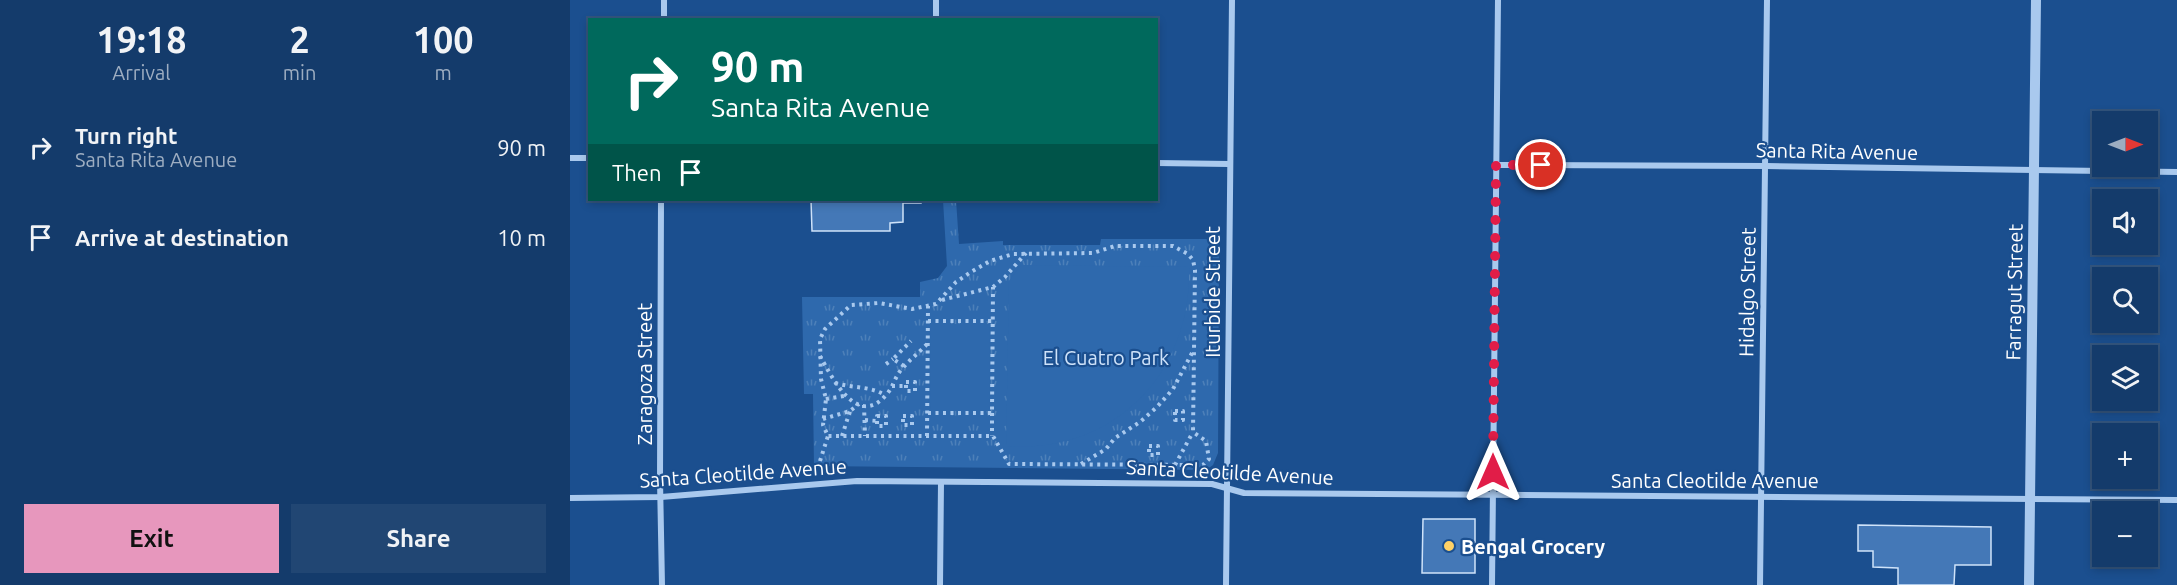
<!DOCTYPE html>
<meta charset="utf-8">
<style>
:root{--surface:#143b6b;--page:#214673;--text:#f1f3f6;--muted:#9dadc1;--line:#33557e;--accent:#e797bd}
body{margin:0;font-family:Ubuntu,sans-serif;background:var(--page);color:var(--text);height:100vh;display:flex;flex-direction:column;font-size:22px;white-space:nowrap}
*{box-sizing:border-box;margin:0}
p{font-size:20px;color:var(--muted)}
.icon{flex:none;width:33px;height:33px;fill:none;stroke:currentColor;stroke-width:2;stroke-linecap:round;stroke-linejoin:round}
.map{position:relative;flex:1;overflow:hidden}
.panel{display:flex;flex-direction:column;background:var(--surface);width:570px}
.panel>*{flex:none}
.guide{position:absolute;left:18px;top:18px;width:570px;height:183px;border-radius:0px;box-shadow:0 3px 9px #0003,0 0 0 2px var(--line);background:#00695c;color:#fff;overflow:hidden}
.needle{width:39px;rotate:90deg}
.tools{position:absolute;left:1522px;top:111px;display:grid;gap:12px}
.tools a{display:grid;place-items:center;width:66px;height:66px;border-radius:0px;background:var(--surface);box-shadow:0 3px 9px #0003,0 0 0 2px var(--line);font-size:30px}
.pin{position:absolute;display:grid;place-items:center;width:51px;height:51px;color:#fff;margin:-26px;border:3px solid #fff;border-radius:50%;box-shadow:0 2px 6px #0007}
.me{position:absolute;width:66px;margin:-33px;rotate:0deg;stroke-linejoin:round;filter:drop-shadow(0 0 4px #0008)}
.turn{display:flex;align-items:center;gap:21px;height:126px;padding:0 24px;font-size:27px}
.turn .icon{width:78px;height:78px;stroke-width:2.5}
.turn b{display:block;font-size:42px;line-height:51px}
.then{display:flex;align-items:center;height:57px;padding:0 24px;background:#0003;gap:12px;font-size:22px}
.eta{display:flex;justify-content:space-evenly;align-items:center;height:102px;text-align:center}
.eta b{font-size:36px;font-weight:700;line-height:42px}
.cta{display:flex;gap:12px;margin-top:auto;padding:12px 24px}
.cta a{flex:1;height:69px;border-radius:0px;background:var(--accent);color:#111;font-size:24px;font-weight:700;line-height:69px;text-align:center}
.cta a+a{background:var(--page);color:var(--text)}
ul{padding:0;list-style:none}
li{display:flex;align-items:center;gap:18px;height:90px;padding:0 24px}
li div{flex:1}
li b{display:block;font-size:22px}
li em{font-style:normal}
main{display:flex;flex:1;min-height:0}
.map>svg:first-child{display:block}
.park{fill:url(#park-tufts)}
.pitch{fill:#2e69ad}
.building{fill:#4478b7;stroke:#cfe3fa;stroke-width:1.5}
.lines{fill:none;stroke-linecap:round;stroke-linejoin:round}
.path{stroke:#a9c9ee;stroke-width:4;stroke-dasharray:3 4.5;stroke-linecap:butt}
.minor{stroke:#a9c9ee;stroke-width:6}
.tertiary{stroke:#a9c9ee;stroke-width:10}
.route{stroke:#e11d48;stroke-width:10;stroke-dasharray:0 18}
.poi-dot{fill:#ffd166;stroke:#1b4f8f;stroke-width:2}
.labels{text-anchor:middle;dominant-baseline:central;stroke-width:4.5;stroke-linejoin:round;paint-order:stroke}
.street-label{font-size:20px;fill:#fff;stroke:#1b4f8f}
.park-label{font-size:20px;fill:#cfe3fa;stroke:#1b4f8f}
.poi-label{font-size:20px;font-weight:bold;fill:#fff;stroke:#1b4f8f;text-anchor:start}
</style>
<main>
<section class="panel">
<div class="eta">
<div><b>19:18</b><p>Arrival</p></div>
<div><b>2</b><p>min</p></div>
<div><b>100</b><p>m</p></div>
</div>
<ul>
<li><svg class="icon" aria-label="right" viewBox="0 0 24 24"><path d="M7 20v-9h11M14 6l5 5-5 5"/></svg><div><b>Turn right</b><p>Santa Rita Avenue</p></div><em>90 m</em></li>
<li><svg class="icon" aria-label="arrive" viewBox="0 0 24 24"><path d="M6 21V4h12l-3 4 3 4H6"/></svg><div><b>Arrive at destination</b></div><em>10 m</em></li>
</ul>
<div class="cta"><a>Exit</a><a>Share</a></div>
</section>
<div class="map">
<svg width="1607" height="585" viewBox="0 0 1607 585">
<defs>
<pattern id="park-tufts" width="24" height="20" patternUnits="userSpaceOnUse" patternTransform="scale(1.5)"><rect width="24" height="20" fill="#2e69ad"/><path d="M3 7l-1-3M5 7V3M7 7l1-3M15 17l-1-3M17 17v-4M19 17l1-3" fill="none" stroke="#4d80b9"/></pattern>
</defs>
<rect width="100%" height="100%" fill="#1b4f8f"/>
<!-- park -->
<polygon class="park" points="373,200 386,200 389,244 433,241 433,245 530,245 531,239 649,239 648,453 643,465 636,470 244,466 243,394 234,394 232,297 350,297 350,282 368,278 377,266"/>
<!-- pitch -->
<g class="pitch">
<path d="M451 265 619 267C622 373 544 454 436 446L439 281Z"/>
<polygon points="361,324 420,324 419,411 360,411"/>
</g>
<!-- building -->
<g class="building">
<polygon points="241,200 351,200 351,203 333,203 333,222 320,223 320,231 242,231"/>
<polygon points="853,519 905,519 905,573 852,573"/>
<polygon points="1288,525 1421,527 1421,565 1385,565 1384,585 1328,585 1328,568 1303,567 1303,551 1288,551"/>
</g>
<g class="lines">
<!-- path -->
<g class="path">
<polyline points="372,300 423,287 435,277 456,253"/>
<polyline points="358,321 422,321"/>
<path d="M250 356C262 377 287 430 317 394 323 387 325 377 331 370 339 360 349 353 358 343"/>
<polyline points="316,364 323,359"/>
<polyline points="334,366 323,359 341,341"/>
<rect x="336" y="382" width="9" height="9"/>
<path d="M265 383C282 388 300 386 315 395"/>
<polyline points="322,386 336,386"/>
<polyline points="256,399 274,396"/>
<polyline points="294,405 295,436"/>
<rect x="605" y="411" width="8" height="9"/>
<polyline points="358,413 422,413 423,287"/>
<polyline points="422,413 422,436"/>
<rect x="307" y="416" width="9" height="10"/>
<rect x="333" y="416" width="9" height="9"/>
<polyline points="253,419 280,411 289,404"/>
<polyline points="295,420 307,421"/>
<polyline points="272,436 280,411"/>
<polyline points="357,436 358,306"/>
<rect x="579" y="446" width="9" height="9"/>
<polyline points="250,461 258,436 253,425 256,399 251,379 250,339 255,329 281,305 309,303 342,309 366,304 386,282 401,272 420,261 443,254 523,253 545,246 603,246 618,254 623,260 625,270 623,432 636,441 639,459 633,465 439,464 423,436 258,436"/>
<polyline points="511,464 536,449 545,438 570,422 587,407 603,389 622,353"/>
<polyline points="605,465 623,432"/>
</g>
<!-- minor -->
<g class="minor">
<polyline points="94,20 94,0"/>
<polyline points="366,20 366,0"/>
<polyline points="0,158 20,158"/>
<polyline points="586,163 659,164"/>
<polyline points="926,165 1196,166 1607,172"/>
<polyline points="91,200 90,480 92,585"/>
<polyline points="0,498 91,497 287,481 642,484 674,493 1607,500"/>
<polyline points="370,585 371,482"/>
<polyline points="656,585 662,0"/>
<polyline points="922,585 928,0"/>
<polyline points="1190,585 1197,0"/>
</g>
<!-- tertiary -->
<polyline class="tertiary" points="1459,585 1466,0"/>
</g>
<g class="lines">
<!-- route -->
<polyline class="route" points="923,472 926,165 971,165"/>
</g>
<!-- markers -->
<circle class="poi-dot" cx="879" cy="546" r="6"/>
<g class="labels">
<!-- street labels -->
<g class="street-label">
<text transform="translate(1267 151) rotate(1)">Santa Rita Avenue</text>
<text transform="translate(642 292) rotate(-90)">Iturbide Street</text>
<text transform="translate(1177 292) rotate(-89)">Hidalgo Street</text>
<text transform="translate(1444 292) rotate(-89)">Farragut Street</text>
<text transform="translate(74 374) rotate(-90)">Zaragoza Street</text>
<text transform="translate(660 472) rotate(3)">Santa Cleotilde Avenue</text>
<text transform="translate(173 473) rotate(-4)">Santa Cleotilde Avenue</text>
<text x="1145" y="480">Santa Cleotilde Avenue</text>
</g>
<!-- park labels -->
<g class="park-label">
<text x="536" y="357">El Cuatro Park</text>
</g>
<!-- poi labels -->
<g class="poi-label">
<text x="891" y="546">Bengal Grocery</text>
</g>
</g>
</svg>
<div class="tools">
<a><svg class="needle" viewBox="-14 -14 28 28"><path d="M0-13l5 13h-10z" fill="#e53935"/><path d="M0 13l5-13h-10z" fill="#9dadc1"/></svg></a>
<a><svg class="icon" aria-label="sound" viewBox="0 0 24 24"><path d="M4 9h4l5-4v14l-5-4H4zM17 9q2 3 0 6"/></svg></a>
<a><svg class="icon" aria-label="search" viewBox="0 0 24 24"><circle cx="10" cy="10" r="6"/><path d="M15 15l6 6"/></svg></a>
<a><svg class="icon" aria-label="layers" viewBox="0 0 24 24"><path d="M12 4l9 5-9 5-9-5zM3 14l9 5 9-5"/></svg></a>
<a>+</a>
<a>−</a>
</div>
<div class="pin" style="left:971px;top:165px;background:#d93025"><svg class="icon" aria-label="arrive" viewBox="0 0 24 24"><path d="M6 21V4h12l-3 4 3 4H6"/></svg></div>
<svg class="me" style="left:923px;top:472px" viewBox="-20 -20 40 40"><path d="M0-17L14 15 0 8-14 15z" fill="#e11d48" stroke="#fff" stroke-width="4"/></svg>
<div class="guide">
<div class="turn"><svg class="icon" aria-label="right" viewBox="0 0 24 24"><path d="M7 20v-9h11M14 6l5 5-5 5"/></svg><div><b>90 m</b>Santa Rita Avenue</div></div>
<div class="then">Then<svg class="icon" aria-label="arrive" viewBox="0 0 24 24"><path d="M6 21V4h12l-3 4 3 4H6"/></svg></div>
</div>
</div>
</main>
